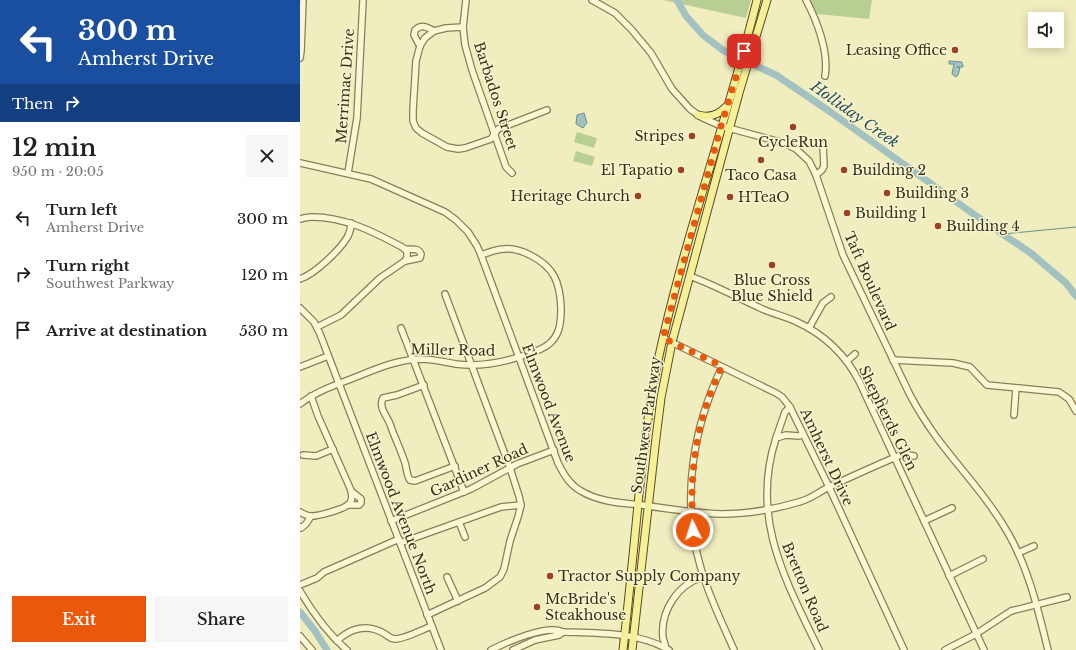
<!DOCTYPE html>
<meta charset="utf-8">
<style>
:root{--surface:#fff;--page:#f6f6f6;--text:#222;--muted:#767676;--accent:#ea580c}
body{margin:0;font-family:"Libre Baskerville",serif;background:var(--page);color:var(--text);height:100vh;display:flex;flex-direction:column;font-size:15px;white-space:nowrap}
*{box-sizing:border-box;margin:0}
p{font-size:13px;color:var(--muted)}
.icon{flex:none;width:22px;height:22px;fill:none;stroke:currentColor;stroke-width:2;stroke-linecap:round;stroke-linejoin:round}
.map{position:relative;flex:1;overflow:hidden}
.panel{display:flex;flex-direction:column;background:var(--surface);width:300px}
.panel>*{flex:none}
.guide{background:#1a4fa0;color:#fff;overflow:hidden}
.fabs{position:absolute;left:728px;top:12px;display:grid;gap:8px}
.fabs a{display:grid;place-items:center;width:36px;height:36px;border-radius:0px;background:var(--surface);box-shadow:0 2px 10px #0003;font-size:20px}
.pin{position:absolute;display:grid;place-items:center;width:34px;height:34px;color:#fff;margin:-17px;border-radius:8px;box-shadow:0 2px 6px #0006}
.me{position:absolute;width:44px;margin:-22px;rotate:356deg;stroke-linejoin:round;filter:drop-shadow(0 0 3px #0008)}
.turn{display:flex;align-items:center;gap:14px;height:84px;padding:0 12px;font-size:18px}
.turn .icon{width:52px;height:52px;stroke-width:2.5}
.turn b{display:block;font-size:28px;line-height:34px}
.then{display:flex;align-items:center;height:38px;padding:0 12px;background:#0003;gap:8px;font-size:15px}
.round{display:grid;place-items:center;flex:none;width:42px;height:42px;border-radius:0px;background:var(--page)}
.overview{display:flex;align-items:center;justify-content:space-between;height:68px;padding:0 12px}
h1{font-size:24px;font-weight:600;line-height:30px}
.cta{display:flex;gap:8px;margin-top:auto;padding:8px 12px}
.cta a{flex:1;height:46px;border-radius:0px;background:var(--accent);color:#fff;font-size:16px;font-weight:600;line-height:46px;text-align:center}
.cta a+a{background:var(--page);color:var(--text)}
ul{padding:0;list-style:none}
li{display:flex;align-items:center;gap:12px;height:56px;padding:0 12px}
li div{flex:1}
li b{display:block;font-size:15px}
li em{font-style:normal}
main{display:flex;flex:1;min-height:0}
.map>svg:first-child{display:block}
.green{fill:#b9ce93}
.water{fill:#a3c1c0;stroke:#6a9090}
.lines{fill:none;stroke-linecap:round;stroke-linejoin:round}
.stream{stroke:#6a9090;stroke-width:1}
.river{stroke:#a3c1c0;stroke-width:7}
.minor-casing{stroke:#897e57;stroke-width:8}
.major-casing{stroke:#574a2c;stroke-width:9}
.minor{stroke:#faf8d3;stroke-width:5.5}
.major{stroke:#f5ef95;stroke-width:7}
.route{stroke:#ea580c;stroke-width:7;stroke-dasharray:0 12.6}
.poi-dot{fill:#9b4124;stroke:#f7f5cf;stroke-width:1.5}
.labels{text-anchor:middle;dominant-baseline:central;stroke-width:3;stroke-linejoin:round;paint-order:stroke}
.poi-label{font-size:14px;fill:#38311c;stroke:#f7f5cf;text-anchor:start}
.street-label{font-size:14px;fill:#38311c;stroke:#f7f5cf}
.water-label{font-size:15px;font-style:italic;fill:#2b5059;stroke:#f7f5cf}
</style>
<main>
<section class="panel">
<div class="guide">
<div class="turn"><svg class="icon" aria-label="left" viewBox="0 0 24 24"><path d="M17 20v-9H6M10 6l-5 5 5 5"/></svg><div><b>300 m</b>Amherst Drive</div></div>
<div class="then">Then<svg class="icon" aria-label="right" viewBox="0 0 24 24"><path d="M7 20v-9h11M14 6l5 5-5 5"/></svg></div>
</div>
<div class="overview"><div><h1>12 min</h1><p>950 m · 20:05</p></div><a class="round"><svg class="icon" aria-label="close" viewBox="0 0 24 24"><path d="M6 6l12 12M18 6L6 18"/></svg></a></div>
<ul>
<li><svg class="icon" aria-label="left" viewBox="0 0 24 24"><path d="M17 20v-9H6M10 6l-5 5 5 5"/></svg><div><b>Turn left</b><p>Amherst Drive</p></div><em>300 m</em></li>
<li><svg class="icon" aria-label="right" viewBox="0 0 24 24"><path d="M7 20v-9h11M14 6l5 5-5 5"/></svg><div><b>Turn right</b><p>Southwest Parkway</p></div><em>120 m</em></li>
<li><svg class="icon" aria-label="arrive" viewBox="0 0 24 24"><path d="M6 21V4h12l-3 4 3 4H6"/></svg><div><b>Arrive at destination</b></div><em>530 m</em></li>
</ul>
<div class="cta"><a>Exit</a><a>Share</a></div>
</section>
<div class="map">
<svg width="776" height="650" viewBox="0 0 776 650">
<rect width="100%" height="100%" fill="#f0edbf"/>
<!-- green -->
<g class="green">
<polygon points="363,0 451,0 446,18"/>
<polygon points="510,0 572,0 569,19 517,14"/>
<polygon points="277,132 297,138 294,148 274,142"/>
<polygon points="276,151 295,157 292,166 273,161"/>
</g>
<!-- water -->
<g class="water">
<polygon points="649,61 662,62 662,64 663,65 663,67 657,67 660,68 658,75 656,77 652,74 654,64 649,64"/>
<polygon points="284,113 287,123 283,128 276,124 277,115"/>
</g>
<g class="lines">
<!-- stream -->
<polyline class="stream" points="703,234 776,227"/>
<!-- river -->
<g class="river">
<polyline points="377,0 386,16 403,35 424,51 476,75 529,111 672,213 732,254 766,283 776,296"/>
<polyline points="0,612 15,631 27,650"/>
</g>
<defs>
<g id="minor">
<polyline points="166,0 163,27 165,45 172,70 206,167 212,173"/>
<path d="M292 0 315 13 331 29 351 53 372 89 390 109 401 117 421 126 484 143 496 149 509 161 516 175 543 255 610 395C618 410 627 424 637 438 661 470 688 498 708 533 729 569 738 610 748 650"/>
<path d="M506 0C517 21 529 52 525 76"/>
<polyline points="163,27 146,28 134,31 125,38 120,46 116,61 113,110 113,121 116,128 122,133 147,147 158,149 165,148 191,139 198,129 247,110"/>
<path d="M120 46 114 35 115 30C122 24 127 27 134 31"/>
<polyline points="0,58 1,51 3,0"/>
<path d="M0 163 71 179 145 212 156 220 168 232 177 246 181 255 258 463C264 475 270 485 281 491 299 502 322 503 342 505 368 509 395 513 421 514 445 514 475 509 499 502 511 499 520 491 531 486 555 475 579 464 603 454L614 456"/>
<polyline points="48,173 57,118 63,0"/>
<polyline points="516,175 522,170 524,166 523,145"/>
<path d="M0 219C4 218 8 217 12 217 45 217 74 232 102 247L107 251V258L105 261 80 278 41 315 17 327"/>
<path d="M105 249C112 250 118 247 121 254L120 258 105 261"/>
<path d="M390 276C414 285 437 297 460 308 471 313 483 316 495 321 524 334 546 355 560 383L684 650"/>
<path d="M0 279C15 274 41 249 48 236 50 232 51 228 51 223"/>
<polyline points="0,308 14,322 20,334 141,650"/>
<polyline points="101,328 164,492"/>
<polyline points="509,328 523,303 531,297"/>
<polyline points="363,338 476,393 482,397 490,407 529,487 604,650"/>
<polyline points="593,360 653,363 670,367 687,385 759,392 769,399 776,411"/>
<polyline points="547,361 555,354"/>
<polyline points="0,367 28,356"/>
<path d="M422 367C393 427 381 499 400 565 408 595 422 622 434 650"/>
<path d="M124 385 97 395 83 398C78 407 87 416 90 424 94 436 100 448 104 460 107 466 106 475 110 480L115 481 155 466"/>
<path d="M0 404C15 392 33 386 51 379 74 370 95 360 120 359 133 359 144 362 156 364 180 367 202 363 225 355 233 352 242 350 249 344 260 335 261 322 261 308 260 282 254 267 230 255 222 251 213 248 204 249 196 249 188 253 181 255"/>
<polyline points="572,408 584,401"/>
<polyline points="714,415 716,388"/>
<path d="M503 434 499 436 486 435 476 438C450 518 485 579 519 650"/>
<polyline points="476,438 485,412 490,407"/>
<polyline points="3,455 16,456 33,449"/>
<polyline points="48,505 59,505 61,503 61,499 52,492"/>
<path d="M0 512C3 514 6 515 9 516 16 517 46 509 50 503 53 498 52 493 50 488L18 416 11 396"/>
<polyline points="91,521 171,489 217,464 254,450"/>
<polyline points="624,521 652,508"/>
<polyline points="159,522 165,537"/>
<polyline points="0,527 1,528 6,524 11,516"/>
<polyline points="100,543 201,507 221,505"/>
<polyline points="718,553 734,546"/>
<polyline points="649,576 683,559"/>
<polyline points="147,577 158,601"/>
<polyline points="0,585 17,578 24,572 99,539"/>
<path d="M0 591C13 613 28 634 47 650"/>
<polyline points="127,615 185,588 200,577 204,569 210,541 218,517 221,505 219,496 210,468 145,294"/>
<polyline points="0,636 12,650"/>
<path d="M37 641C50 628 68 623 85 634 89 637 91 639 96 639 107 638 121 630 132 626"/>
<path d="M191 650C207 642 247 624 263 632 297 633 339 632 369 650"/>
<polyline points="213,650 235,640 259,635 263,632"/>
<path d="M366 650C366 646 364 642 363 638 360 611 378 584 403 577"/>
<polyline points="645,650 676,634 711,611 767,597"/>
</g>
<g id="major">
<path d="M398 115C410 118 418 115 426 107"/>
<path d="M323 650C329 598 334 546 339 494 344 450 348 407 357 365 383 241 427 122 457 0"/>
<polyline points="332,650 356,438 361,398 372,342 439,93 467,0"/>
</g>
</defs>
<!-- minor casing -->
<use href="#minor" class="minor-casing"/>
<!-- major casing -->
<use href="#major" class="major-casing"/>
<!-- minor -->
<use href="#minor" class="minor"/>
<!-- major -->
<use href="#major" class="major"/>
</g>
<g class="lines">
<!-- route -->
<path class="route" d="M393 530C389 470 396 422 422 366L363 338 421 126 444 51"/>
</g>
<!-- markers -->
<g class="poi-dot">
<circle cx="655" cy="50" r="4"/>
<circle cx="493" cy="127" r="4"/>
<circle cx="392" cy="136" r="4"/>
<circle cx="461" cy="160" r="4"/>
<circle cx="381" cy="170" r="4"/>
<circle cx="544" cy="170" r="4"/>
<circle cx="587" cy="193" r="4"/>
<circle cx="338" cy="196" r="4"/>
<circle cx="430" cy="197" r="4"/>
<circle cx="547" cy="213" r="4"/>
<circle cx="638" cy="226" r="4"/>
<circle cx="472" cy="265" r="4"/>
<circle cx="250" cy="576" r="4"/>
<circle cx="237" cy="607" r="4"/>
</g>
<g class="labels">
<!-- poi labels -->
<g class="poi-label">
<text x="647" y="50" text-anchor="end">Leasing Office</text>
<text x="384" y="136" text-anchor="end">Stripes</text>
<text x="493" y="142" text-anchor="middle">CycleRun</text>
<text x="373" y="170" text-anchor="end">El Tapatio</text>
<text x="552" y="170">Building 2</text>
<text x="461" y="175" text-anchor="middle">Taco Casa</text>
<text x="595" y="193">Building 3</text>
<text x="330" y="196" text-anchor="end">Heritage Church</text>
<text x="438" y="197">HTeaO</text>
<text x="555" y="213">Building 1</text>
<text x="646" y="226">Building 4</text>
<text x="472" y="280" text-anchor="middle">Blue Cross<tspan x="472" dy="16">Blue Shield</tspan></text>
<text x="258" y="576">Tractor Supply Company</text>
<text x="245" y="599">McBride's<tspan x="245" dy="16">Steakhouse</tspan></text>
</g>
<!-- street labels -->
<g class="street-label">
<text transform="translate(45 86) rotate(-86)">Merrimac Drive</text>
<text transform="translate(196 96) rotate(72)">Barbados Street</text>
<text transform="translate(570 281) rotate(66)">Taft Boulevard</text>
<text transform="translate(153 350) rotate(1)">Miller Road</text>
<text transform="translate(249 403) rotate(69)">Elmwood Avenue</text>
<text transform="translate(588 418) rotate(64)">Shepherds Glen</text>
<text transform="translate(346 425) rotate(-82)">Southwest Parkway</text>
<text transform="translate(527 457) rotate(65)">Amherst Drive</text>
<text transform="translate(179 470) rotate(-25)">Gardiner Road</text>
<text transform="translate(101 513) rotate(69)">Elmwood Avenue North</text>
<text transform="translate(505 587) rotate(67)">Bretton Road</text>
</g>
<!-- water labels -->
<g class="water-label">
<text transform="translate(555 114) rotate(35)">Holliday Creek</text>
</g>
</g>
</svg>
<div class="fabs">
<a><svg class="icon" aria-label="sound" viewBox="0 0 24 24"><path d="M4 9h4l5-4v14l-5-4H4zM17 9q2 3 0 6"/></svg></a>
</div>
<div class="pin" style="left:444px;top:51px;background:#d93025"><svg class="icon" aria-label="arrive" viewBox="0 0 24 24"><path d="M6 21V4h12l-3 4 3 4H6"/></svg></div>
<svg class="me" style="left:393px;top:530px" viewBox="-20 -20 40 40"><circle r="17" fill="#ea580c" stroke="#fff" stroke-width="3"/><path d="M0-11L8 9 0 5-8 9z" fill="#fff"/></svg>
</div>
</main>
